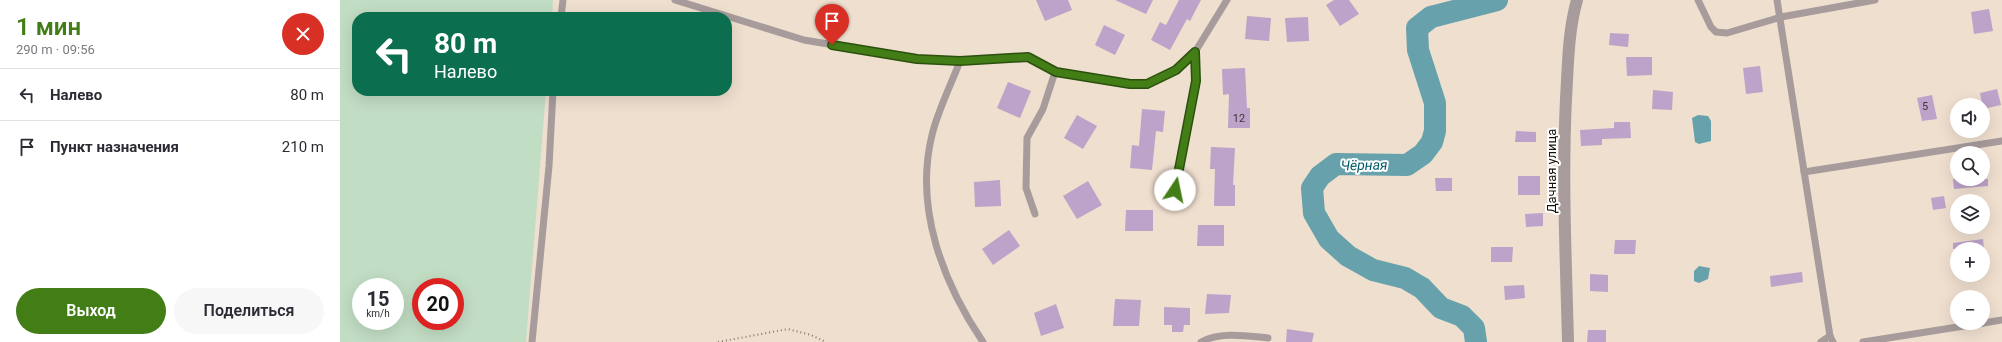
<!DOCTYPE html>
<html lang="ru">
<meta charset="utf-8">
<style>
:root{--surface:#fff;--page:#f7f7f7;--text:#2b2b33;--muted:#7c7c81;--line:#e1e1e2;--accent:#437d16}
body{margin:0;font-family:Roboto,sans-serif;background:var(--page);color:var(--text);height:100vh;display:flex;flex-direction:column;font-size:15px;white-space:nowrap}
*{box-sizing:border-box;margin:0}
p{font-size:13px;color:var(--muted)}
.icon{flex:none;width:22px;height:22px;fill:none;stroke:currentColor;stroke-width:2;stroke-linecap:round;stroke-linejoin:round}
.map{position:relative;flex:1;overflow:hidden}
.sheet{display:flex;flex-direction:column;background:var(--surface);width:340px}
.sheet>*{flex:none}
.guide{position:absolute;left:12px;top:12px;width:380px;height:84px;border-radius:16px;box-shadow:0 4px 16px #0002;background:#0b6e4f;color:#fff;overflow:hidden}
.controls{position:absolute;left:1610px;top:98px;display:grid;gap:8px}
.controls a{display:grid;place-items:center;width:40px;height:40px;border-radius:50%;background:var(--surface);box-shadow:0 4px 16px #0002;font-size:20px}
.speed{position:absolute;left:12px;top:278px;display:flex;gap:8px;font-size:20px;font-weight:700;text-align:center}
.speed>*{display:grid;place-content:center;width:52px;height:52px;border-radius:50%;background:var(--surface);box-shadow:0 4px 16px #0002;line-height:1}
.speed small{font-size:10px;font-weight:400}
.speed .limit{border:6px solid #d22;background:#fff;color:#111}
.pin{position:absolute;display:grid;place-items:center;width:34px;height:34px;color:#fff;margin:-41px -17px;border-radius:50% 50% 50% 0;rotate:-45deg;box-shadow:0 0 4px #0007}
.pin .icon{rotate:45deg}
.me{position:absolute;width:44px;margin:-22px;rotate:11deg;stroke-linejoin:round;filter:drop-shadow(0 0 3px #0008)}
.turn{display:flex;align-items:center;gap:14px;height:84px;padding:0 16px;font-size:18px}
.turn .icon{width:52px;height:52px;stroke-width:2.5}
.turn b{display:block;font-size:28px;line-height:34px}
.round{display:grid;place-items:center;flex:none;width:42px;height:42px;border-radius:21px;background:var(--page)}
.head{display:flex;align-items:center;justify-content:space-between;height:68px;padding:0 16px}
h1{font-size:24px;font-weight:600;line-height:30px;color:var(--accent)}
.primary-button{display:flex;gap:8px;margin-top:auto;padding:8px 16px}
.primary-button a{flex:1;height:46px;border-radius:24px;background:var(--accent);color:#fff;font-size:16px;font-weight:600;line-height:46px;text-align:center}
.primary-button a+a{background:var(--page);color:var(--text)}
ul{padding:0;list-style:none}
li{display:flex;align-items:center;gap:12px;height:52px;padding:0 16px;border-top:1px solid var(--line)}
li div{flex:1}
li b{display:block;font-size:15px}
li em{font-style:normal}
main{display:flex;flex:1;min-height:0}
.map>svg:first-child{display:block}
.green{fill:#c1ddc3;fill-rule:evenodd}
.water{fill:#67a1ab}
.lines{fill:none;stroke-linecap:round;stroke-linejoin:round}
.river{stroke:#67a1ab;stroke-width:22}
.building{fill:#bda2c9}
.path{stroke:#83786d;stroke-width:2;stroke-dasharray:1 3;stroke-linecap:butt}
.lane{stroke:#a79c9b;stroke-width:7}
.street{stroke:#a79c9b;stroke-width:12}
.route-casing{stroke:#2c510e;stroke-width:10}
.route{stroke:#437d16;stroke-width:7}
.labels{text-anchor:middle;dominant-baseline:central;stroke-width:4;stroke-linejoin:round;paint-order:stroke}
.number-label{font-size:11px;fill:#3f343a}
.street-label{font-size:13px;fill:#15100a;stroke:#fff}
.water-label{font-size:14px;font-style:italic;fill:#005964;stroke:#fff}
</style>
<main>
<section class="sheet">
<div class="head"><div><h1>1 мин</h1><p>290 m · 09:56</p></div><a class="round" style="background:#d93025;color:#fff"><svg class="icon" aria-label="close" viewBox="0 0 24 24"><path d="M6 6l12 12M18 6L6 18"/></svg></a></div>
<ul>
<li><svg class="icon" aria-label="left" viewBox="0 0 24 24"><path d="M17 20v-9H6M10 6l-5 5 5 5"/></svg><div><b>Налево</b></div><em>80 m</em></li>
<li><svg class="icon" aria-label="arrive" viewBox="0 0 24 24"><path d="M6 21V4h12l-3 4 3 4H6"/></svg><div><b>Пункт назначения</b></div><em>210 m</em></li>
</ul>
<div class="primary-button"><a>Выход</a><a>Поделиться</a></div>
</section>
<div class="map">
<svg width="1662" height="342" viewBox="0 0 1662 342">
<rect width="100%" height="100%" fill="#efdfcf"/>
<!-- green -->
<path class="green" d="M0 0H213L212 17H17V91H206L186 342H0ZM21 287H55V321H21ZM81 287H115V321H81Z"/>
<!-- water -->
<g class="water">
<polygon points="1358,115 1368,116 1371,121 1371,141 1359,144 1355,142 1352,118"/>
<polygon points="1359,266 1370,268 1368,279 1359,283 1354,281 1354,271"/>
</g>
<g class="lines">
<!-- river -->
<polyline class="river" points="1136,342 1134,328 1122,316 1101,308 1082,288 1065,278 1033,270 1008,256 989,239 974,213 972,188 980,176 996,164 1067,165 1083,154 1092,142 1095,131 1095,103 1078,50 1077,28 1091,17 1157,0"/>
</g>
<!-- building -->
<g class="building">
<polygon points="696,0 728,0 732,10 705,21"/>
<polygon points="775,0 813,0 806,14"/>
<polygon points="839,0 861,0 850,21 847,19 830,50 811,40 820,22 826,25"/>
<polygon points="994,0 1009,0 1019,14 1000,26 986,5"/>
<polygon points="1649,9 1653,31 1634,34 1631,12"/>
<polygon points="907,16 931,18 929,41 905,39"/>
<polygon points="968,17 969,41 947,42 945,18"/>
<polygon points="764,25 785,35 775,55 755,45"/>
<polygon points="1270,33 1289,34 1288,47 1269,45"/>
<polygon points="1286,57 1312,57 1312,75 1287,76"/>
<polygon points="1420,66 1423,92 1406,94 1403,68"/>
<polygon points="905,68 907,108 910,108 910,128 888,128 889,94 883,95 882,69"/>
<polygon points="668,82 691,91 680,118 657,108"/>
<polygon points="1657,89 1661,105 1643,109 1640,93"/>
<polygon points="1313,90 1333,92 1332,110 1312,109"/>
<polygon points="1592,95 1597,119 1582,121 1577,98"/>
<polygon points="802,109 825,111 823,132 816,131 812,170 790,168 792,145 799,146"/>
<polygon points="737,115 757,126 743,149 724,138"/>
<polygon points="1274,122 1290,122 1291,138 1262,139 1262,145 1241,146 1240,130 1274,128"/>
<polygon points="1176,131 1196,132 1196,142 1175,142"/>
<polygon points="871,147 895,148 893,185 895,185 895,206 874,206 875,169 870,169"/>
<rect x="1178" y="176" width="22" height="19"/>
<polygon points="1095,178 1112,178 1112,191 1096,191"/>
<polygon points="1613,179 1648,179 1648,186 1614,189"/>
<polygon points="660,180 661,206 635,207 634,182"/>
<polygon points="748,181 762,205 737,219 723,196"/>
<polygon points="1604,196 1606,208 1593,210 1591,198"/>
<polygon points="786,210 813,210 813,231 785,231"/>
<polygon points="1203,213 1203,226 1186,227 1185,214"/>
<polygon points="858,225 884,225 884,246 857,246"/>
<polygon points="669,230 680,246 653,265 642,249"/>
<polygon points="1643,239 1644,249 1613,249 1613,243"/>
<polygon points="1275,240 1296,240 1295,254 1274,254"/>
<polygon points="1151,247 1173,247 1172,262 1151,262"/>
<polygon points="1462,272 1463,282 1431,287 1430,276"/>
<polygon points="1250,274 1268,275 1268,292 1250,291"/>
<polygon points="1184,285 1185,298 1165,300 1164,286"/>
<polygon points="867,294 891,295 889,313 865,314"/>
<polygon points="775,299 801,300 799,326 773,326"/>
<polygon points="716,304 724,328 701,336 694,313"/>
<polygon points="824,307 850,308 850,325 844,325 843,332 832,332 832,325 824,325"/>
<polygon points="947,329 974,333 972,342 946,342"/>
<polygon points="1248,330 1266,330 1266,342 1247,342"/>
</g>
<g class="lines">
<!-- path -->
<polyline class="path" points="378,342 448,329 471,335 486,342"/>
<!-- lane -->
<g class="lane">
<polyline points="335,0 464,40 577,59 620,61 688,57 715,72 790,84 807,84 836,70 855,52 887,0"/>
<polyline points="1358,0 1371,27 1376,32 1387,33 1441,17 1535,0"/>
<polyline points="1437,0 1490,336 1493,342"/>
<polyline points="221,17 223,0"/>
<path d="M620 61C611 85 598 110 592 135 574 208 603 283 643 342"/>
<polyline points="1464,172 1662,141"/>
<polyline points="835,190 856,81 855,52"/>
<polyline points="695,214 686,188 687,138 703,109 715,72"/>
<polyline points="1643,323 1662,320"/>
<polyline points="192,342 209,166 213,91"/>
<path d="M861 342C881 331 907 336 928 338"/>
<polyline points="1481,342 1490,336"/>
<polyline points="1523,342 1643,323"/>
</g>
<!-- street -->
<path class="street" d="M1228 342C1226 261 1222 180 1226 99 1228 66 1228 32 1237 0"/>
</g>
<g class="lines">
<defs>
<polyline id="route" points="492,45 577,59 620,61 688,57 716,72 790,84 807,84 836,70 855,52 856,81 835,190"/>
</defs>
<!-- route casing -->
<use href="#route" class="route-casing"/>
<!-- route -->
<use href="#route" class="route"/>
</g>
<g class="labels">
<!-- number labels -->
<g class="number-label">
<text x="1585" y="106">5</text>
<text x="899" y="118">12</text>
</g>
<!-- street labels -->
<g class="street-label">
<text transform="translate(1211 171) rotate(-90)">Дачная улица</text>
</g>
<!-- water labels -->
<g class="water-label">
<text transform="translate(1024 165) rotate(-1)">Чёрная</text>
</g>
</g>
</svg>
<div class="controls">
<a><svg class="icon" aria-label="sound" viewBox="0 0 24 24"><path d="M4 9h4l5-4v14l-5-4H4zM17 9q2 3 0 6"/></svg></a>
<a><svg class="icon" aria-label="search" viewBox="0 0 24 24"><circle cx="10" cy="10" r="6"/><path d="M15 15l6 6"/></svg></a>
<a><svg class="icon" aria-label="layers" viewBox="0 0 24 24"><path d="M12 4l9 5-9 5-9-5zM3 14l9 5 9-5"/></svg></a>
<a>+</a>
<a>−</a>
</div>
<div class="speed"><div>15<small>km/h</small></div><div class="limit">20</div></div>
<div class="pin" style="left:492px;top:45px;background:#d93025"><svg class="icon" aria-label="arrive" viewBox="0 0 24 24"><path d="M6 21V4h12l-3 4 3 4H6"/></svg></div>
<svg class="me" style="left:835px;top:190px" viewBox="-20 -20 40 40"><circle r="19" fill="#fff"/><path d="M0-13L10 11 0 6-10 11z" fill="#437d16"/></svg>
<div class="guide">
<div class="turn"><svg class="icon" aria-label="left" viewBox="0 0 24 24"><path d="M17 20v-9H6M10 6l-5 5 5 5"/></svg><div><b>80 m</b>Налево</div></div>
</div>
</div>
</main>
